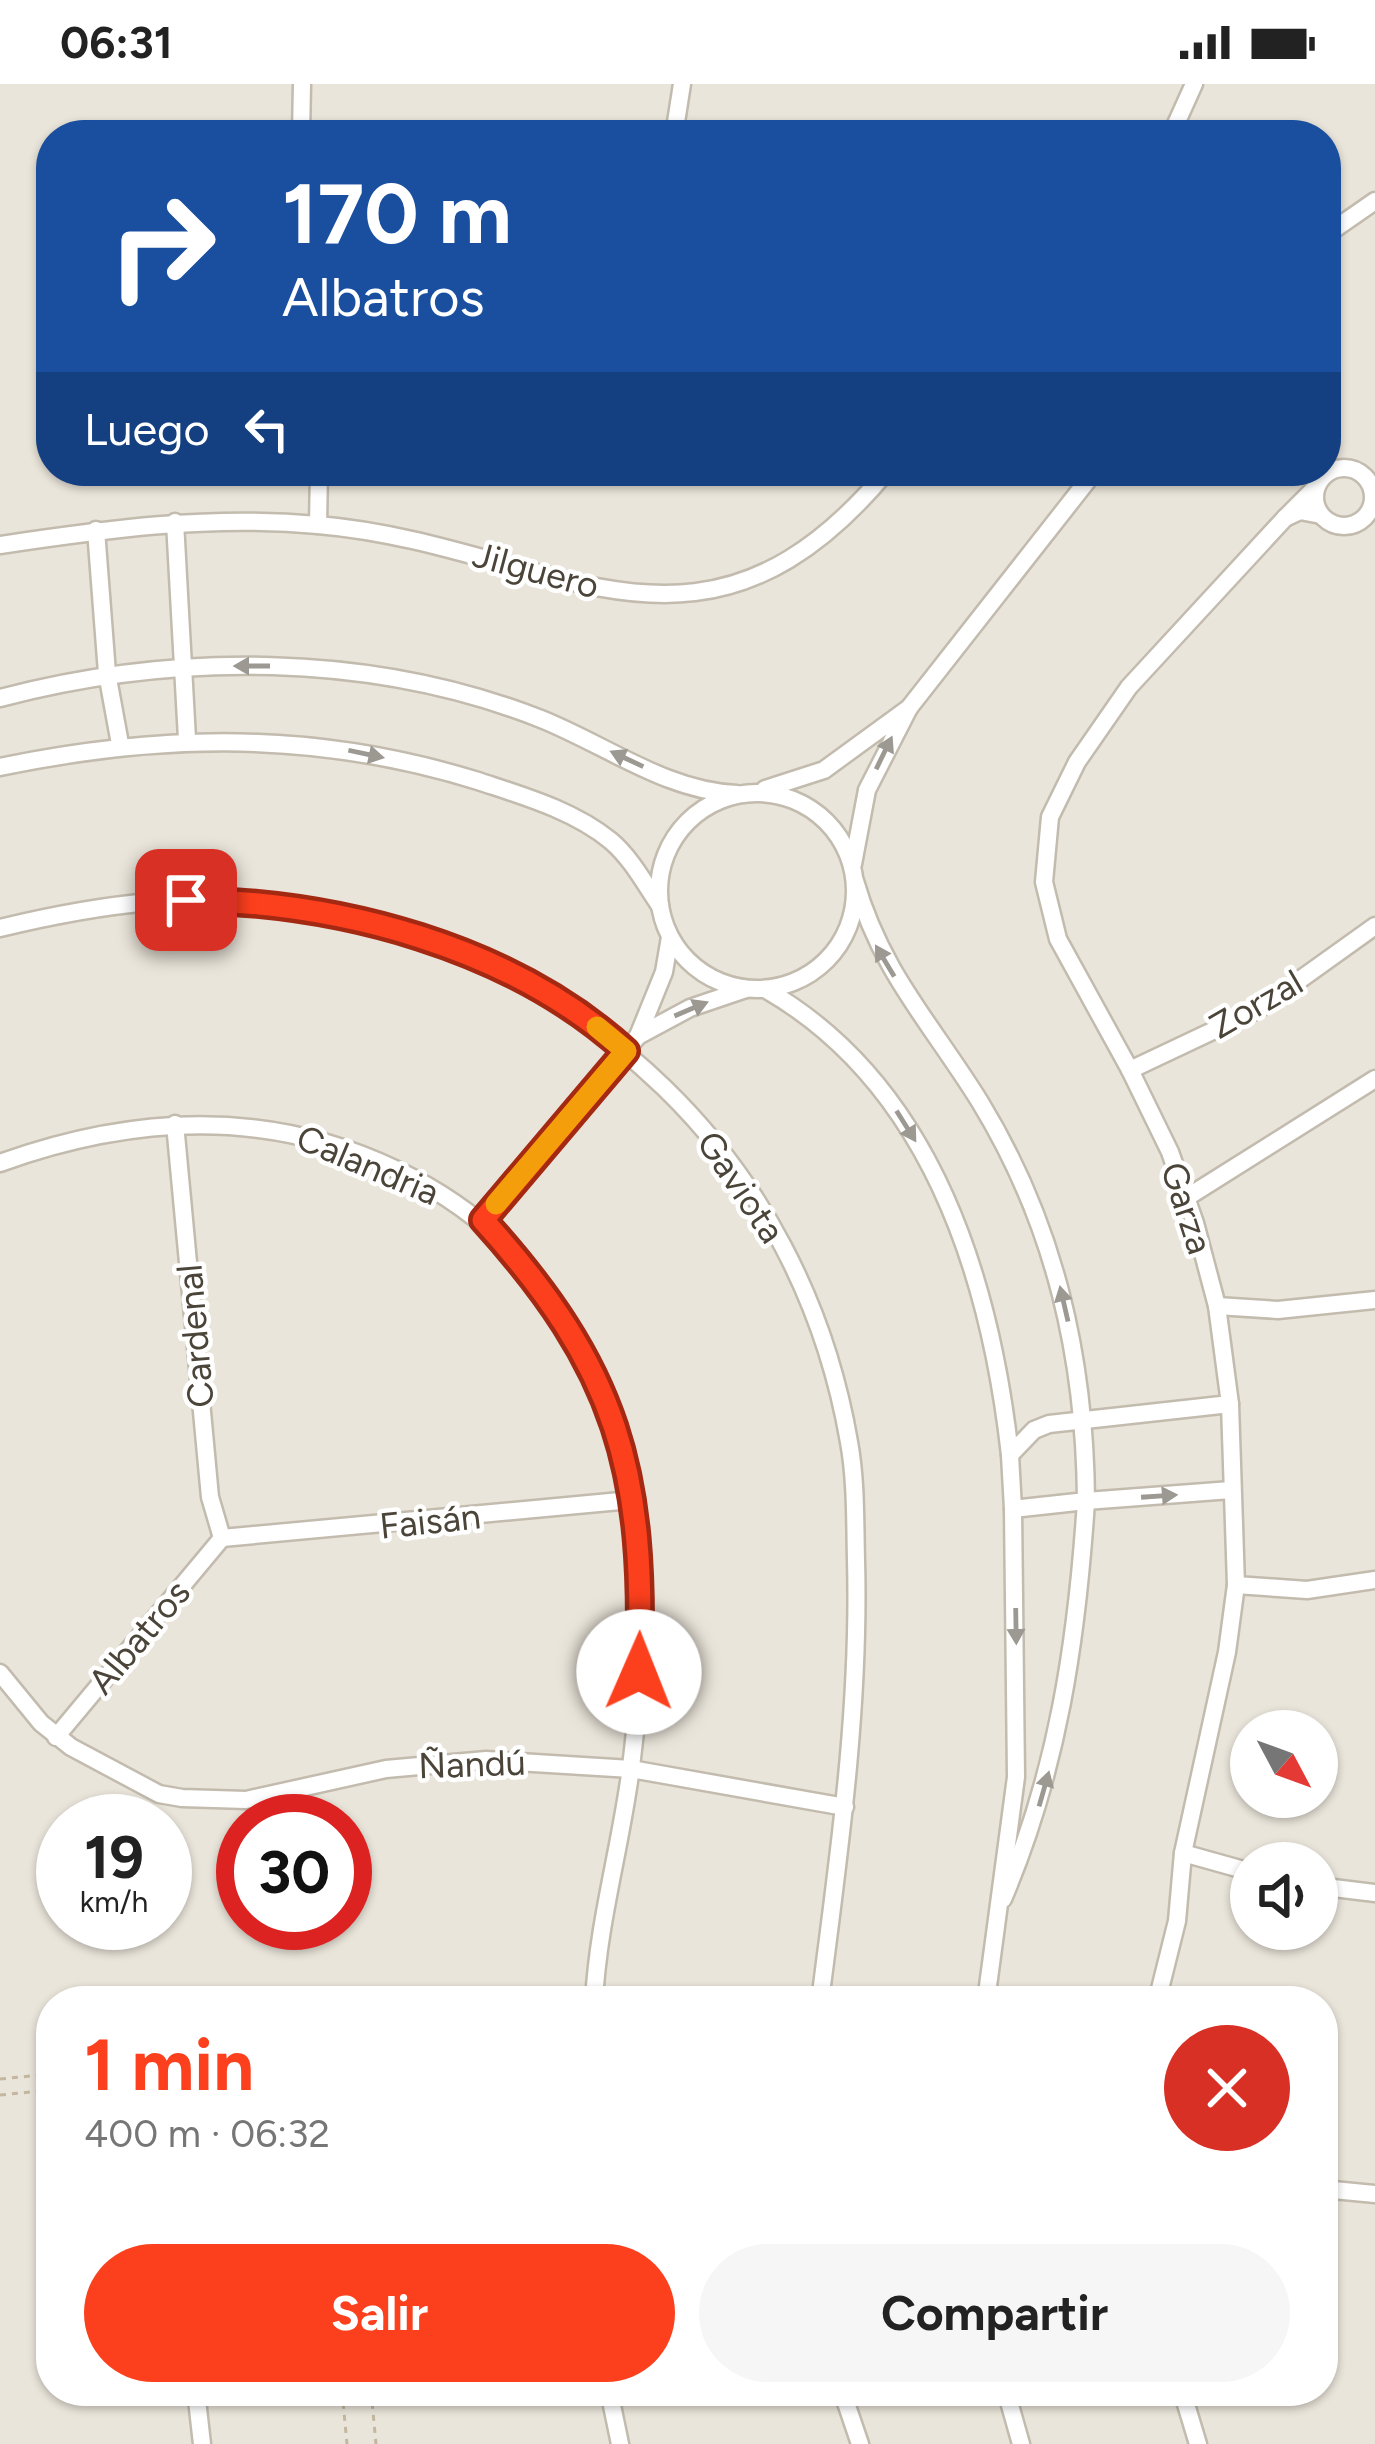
<!DOCTYPE html>
<html lang="es">
<meta charset="utf-8">
<style>
:root{--surface:#fff;--page:#f6f6f6;--text:#222;--muted:#767676;--accent:#fc3f1d}
body{margin:0;font-family:Figtree,sans-serif;background:var(--page);color:var(--text);height:100vh;display:flex;flex-direction:column;font-size:45px;white-space:nowrap}
*{box-sizing:border-box;margin:0}
p{font-size:39px;color:var(--muted)}
.icon{flex:none;width:66px;height:66px;fill:none;stroke:currentColor;stroke-width:2;stroke-linecap:round;stroke-linejoin:round}
.map{position:relative;flex:1;overflow:hidden}
.drawer{position:absolute;left:36px;top:1902px;width:1302px;height:420px;display:flex;flex-direction:column;background:var(--surface);border-radius:48px;box-shadow:0 3px 9px #0004}
.drawer>*{flex:none}
.hud{position:absolute;left:36px;top:36px;width:1305px;height:366px;border-radius:48px;box-shadow:0 3px 9px #0004;background:#1a4fa0;color:#fff;overflow:hidden}
.needle{width:78px;rotate:131deg}
.tools{position:absolute;left:1230px;top:1626px;display:grid;gap:24px}
.tools a{display:grid;place-items:center;width:108px;height:108px;border-radius:50%;background:var(--surface);box-shadow:0 3px 9px #0004;font-size:60px}
.speed{position:absolute;left:36px;top:1710px;display:flex;gap:24px;font-size:60px;font-weight:700;text-align:center}
.speed>*{display:grid;place-content:center;width:156px;height:156px;border-radius:50%;background:var(--surface);box-shadow:0 3px 9px #0004;line-height:1}
.speed small{font-size:30px;font-weight:400}
.speed .limit{border:18px solid #d22;background:#fff;color:#111}
.pin{position:absolute;display:grid;place-items:center;width:102px;height:102px;color:#fff;margin:-51px;border-radius:24px;box-shadow:0 6px 18px #0006}
.me{position:absolute;width:132px;margin:-66px;rotate:1deg;stroke-linejoin:round;filter:drop-shadow(0 0 9px #0008)}
.turn{display:flex;align-items:center;gap:42px;height:252px;padding:0 48px;font-size:54px}
.turn .icon{width:156px;height:156px;stroke-width:2.5}
.turn b{display:block;font-size:84px;line-height:102px}
.then{display:flex;align-items:center;height:114px;padding:0 48px;background:#0003;gap:24px;font-size:45px}
.round{display:grid;place-items:center;flex:none;width:126px;height:126px;border-radius:63px;background:var(--page)}
.summary{display:flex;align-items:center;justify-content:space-between;height:204px;padding:0 48px}
h1{font-size:72px;font-weight:700;line-height:90px;color:var(--accent)}
.button{display:flex;gap:24px;margin-top:auto;padding:24px 48px}
.button a{flex:1;height:138px;border-radius:72px;background:var(--accent);color:#fff;font-size:48px;font-weight:700;line-height:138px;text-align:center}
.button a+a{background:var(--page);color:var(--text)}
.status{display:flex;justify-content:space-between;align-items:center;height:84px;padding:0 60px;background:var(--surface);direction:ltr}
.status svg{height:33px;fill:currentColor}
.map>svg:first-child{display:block}
.residential{fill:#eae5da;fill-rule:evenodd}
.lines{fill:none;stroke-linecap:round;stroke-linejoin:round}
.street-casing{stroke:#c2bbae;stroke-width:21}
.path{stroke:#c4b79f;stroke-width:3;stroke-dasharray:6 6;stroke-linecap:butt}
.street{stroke:#fff;stroke-width:16}
.oneway{fill:#9c9892}
.route-casing{stroke:#a42913;stroke-width:30}
.route{stroke:#fc3f1d;stroke-width:21}
.slow{stroke:#f59e0b;stroke-width:21}
.labels{text-anchor:middle;dominant-baseline:central;stroke-width:9;stroke-linejoin:round;paint-order:stroke}
.street-label{font-size:36px;fill:#4b4439;stroke:#fff}
</style>
<div class="status"><b>06:31</b><svg viewBox="0 0 49 12"><path d="M0 12V9h3v3zM5 12V6h3v6zM10 12V3h3v9zM15 12V0h3v12zM26 1h20v11H26zM47 4h2v5h-2z"/></svg></div>
<div class="map">
<svg width="1375" height="2360" viewBox="0 0 1375 2360">
<rect width="100%" height="100%" fill="#f6f3ec"/>
<!-- residential -->
<path class="residential" d="M0 0H1375V2360H0ZM51 51H1326V387H51ZM1251 1647H1317V1713H1251ZM63 1737H165V1839H63ZM243 1737H345V1839H243ZM1251 1779H1317V1845H1251ZM51 1917H1323V2307H51Z"/>
<g class="lines">
<defs>
<g id="street">
<polyline points="301,51 302,0"/>
<polyline points="674,51 682,0"/>
<polyline points="1171,51 1194,0"/>
<polyline points="1326,151 1375,117"/>
<circle cx="1344" cy="413" r="29"/>
<polyline points="1317,402 1285,434 1300,427 1321,431"/>
<polyline points="175,438 187,655"/>
<polyline points="318,441 319,387"/>
<polyline points="96,446 107,589 120,660"/>
<path d="M0 461C107 445 209 431 318 441 551 461 698 614 887 387"/>
<path d="M0 614C175 568 371 568 541 635 606 661 666 707 737 710"/>
<polyline points="909,624 1095,387"/>
<path d="M0 683C164 649 317 647 478 697 523 712 573 726 611 757 631 774 645 800 660 822"/>
<polyline points="765,705 824,686 909,624 867,706 853,780"/>
<circle cx="757" cy="807" r="98"/>
<path d="M855 797C881 888 931 939 980 1018 1055 1141 1085 1274 1086 1417L1013 1425 1010 1371 1034 1346 1049 1340 1230 1320"/>
<path d="M0 844C99 820 204 805 305 823 586 875 800 1074 849 1358 856 1396 855 1437 856 1476 860 1625 839 1769 820 1917"/>
<path d="M765 905C931 1000 990 1192 1010 1371"/>
<polyline points="638,952 690,924 746,905"/>
<polyline points="1130,986 1259,925 1375,842"/>
<polyline points="175,1040 210,1413 222,1454 631,1416"/>
<path d="M0 1079C133 1031 268 1024 397 1086 629 1197 661 1452 631 1683 621 1762 598 1838 594 1917"/>
<polyline points="1186,1114 1375,995"/>
<polyline points="483,1136 638,952 664,888 670,853"/>
<polyline points="1217,1222 1278,1226 1375,1216"/>
<polyline points="1236,1501 1307,1506 1375,1496"/>
<polyline points="0,1589 41,1639 71,1663 159,1710 182,1714 246,1716 386,1685 486,1676 631,1685 845,1723"/>
<polyline points="56,1653 222,1454"/>
<polyline points="1183,1769 1251,1788"/>
<polyline points="1317,1802 1375,1809"/>
<path d="M1003 1815C1058 1686 1077 1556 1086 1417L1231 1406"/>
<polyline points="986,1917 1016,1693 1013,1425"/>
<polyline points="1157,1917 1177,1837 1183,1769 1227,1568 1236,1501 1230,1320 1217,1222 1195,1139 1170,1068 1130,986 1058,855 1044,798 1050,733 1077,678 1129,603 1285,434"/>
<polyline points="1323,2105 1375,2110"/>
<polyline points="196,2307 202,2360"/>
<polyline points="609,2307 620,2360"/>
<polyline points="842,2307 860,2360"/>
<polyline points="1006,2307 1021,2360"/>
<polyline points="1182,2307 1198,2360"/>
</g>
</defs>
<!-- street casing -->
<use href="#street" class="street-casing"/>
<!-- path -->
<g class="path">
<polyline points="0,1995 51,1990"/>
<polyline points="0,2011 51,2006"/>
<polyline points="342,2307 347,2360"/>
<polyline points="371,2307 376,2360"/>
</g>
<!-- street -->
<use href="#street" class="street"/>
</g>
<!-- one-way arrows -->
<defs><path id="oneway-solid" d="M-6-.8H1V-3.2L6.5 0L1 3.2V.8H-6Z" transform="scale(3)"/></defs>
<g class="oneway">
<use href="#oneway-solid" transform="translate(252 582) rotate(180)"/>
<use href="#oneway-solid" transform="translate(884 669) rotate(-64)"/>
<use href="#oneway-solid" transform="translate(366 670) rotate(12)"/>
<use href="#oneway-solid" transform="translate(627 675) rotate(-155)"/>
<use href="#oneway-solid" transform="translate(885 877) rotate(-121)"/>
<use href="#oneway-solid" transform="translate(691 925) rotate(-23)"/>
<use href="#oneway-solid" transform="translate(906 1042) rotate(58)"/>
<use href="#oneway-solid" transform="translate(1064 1220) rotate(-103)"/>
<use href="#oneway-solid" transform="translate(1159 1412) rotate(-4)"/>
<use href="#oneway-solid" transform="translate(1016 1542) rotate(89)"/>
<use href="#oneway-solid" transform="translate(1044 1705) rotate(-74)"/>
</g>
<g class="lines">
<defs>
<path id="route" d="M186 816C339 818 510 862 626 967L483 1136C618 1285 646 1387 639 1588"/>
</defs>
<!-- route casing -->
<use href="#route" class="route-casing"/>
<!-- route -->
<use href="#route" class="route"/>
<!-- slow -->
<polyline class="slow" points="496,1120 626,967 597,943"/>
</g>
<g class="labels">
<!-- street labels -->
<g class="street-label">
<text transform="translate(536 486) rotate(15)">Jilguero</text>
<text transform="translate(1256 920) rotate(-30)">Zorzal</text>
<text transform="translate(368 1081) rotate(23)">Calandria</text>
<text transform="translate(741 1103) rotate(56)">Gaviota</text>
<text transform="translate(1187 1124) rotate(72)">Garza</text>
<text transform="translate(195 1252) rotate(-95)">Cardenal</text>
<text transform="translate(430 1437) rotate(-6)">Faisán</text>
<text transform="translate(139 1553) rotate(-50)">Albatros</text>
<text transform="translate(472 1680) rotate(-2)">Ñandú</text>
</g>
</g>
</svg>
<div class="tools">
<a><svg class="needle" viewBox="-14 -14 28 28"><path d="M0-13l5 13h-10z" fill="#e53935"/><path d="M0 13l5-13h-10z" fill="#767676"/></svg></a>
<a><svg class="icon" aria-label="sound" viewBox="0 0 24 24"><path d="M4 9h4l5-4v14l-5-4H4zM17 9q2 3 0 6"/></svg></a>
</div>
<div class="speed"><div>19<small>km/h</small></div><div class="limit">30</div></div>
<div class="pin" style="left:186px;top:816px;background:#d93025"><svg class="icon" aria-label="arrive" viewBox="0 0 24 24"><path d="M6 21V4h12l-3 4 3 4H6"/></svg></div>
<svg class="me" style="left:639px;top:1588px" viewBox="-20 -20 40 40"><circle r="19" fill="#fff"/><path d="M0-13L10 11 0 6-10 11z" fill="#fc3f1d"/></svg>
<div class="hud">
<div class="turn"><svg class="icon" aria-label="right" viewBox="0 0 24 24"><path d="M7 20v-9h11M14 6l5 5-5 5"/></svg><div><b>170 m</b>Albatros</div></div>
<div class="then">Luego<svg class="icon" aria-label="left" viewBox="0 0 24 24"><path d="M17 20v-9H6M10 6l-5 5 5 5"/></svg></div>
</div>
<section class="drawer">
<div class="summary"><div><h1>1 min</h1><p>400 m · 06:32</p></div><a class="round" style="background:#d93025;color:#fff"><svg class="icon" aria-label="close" viewBox="0 0 24 24"><path d="M6 6l12 12M18 6L6 18"/></svg></a></div>
<div class="button"><a>Salir</a><a>Compartir</a></div>
</section>
</div>
